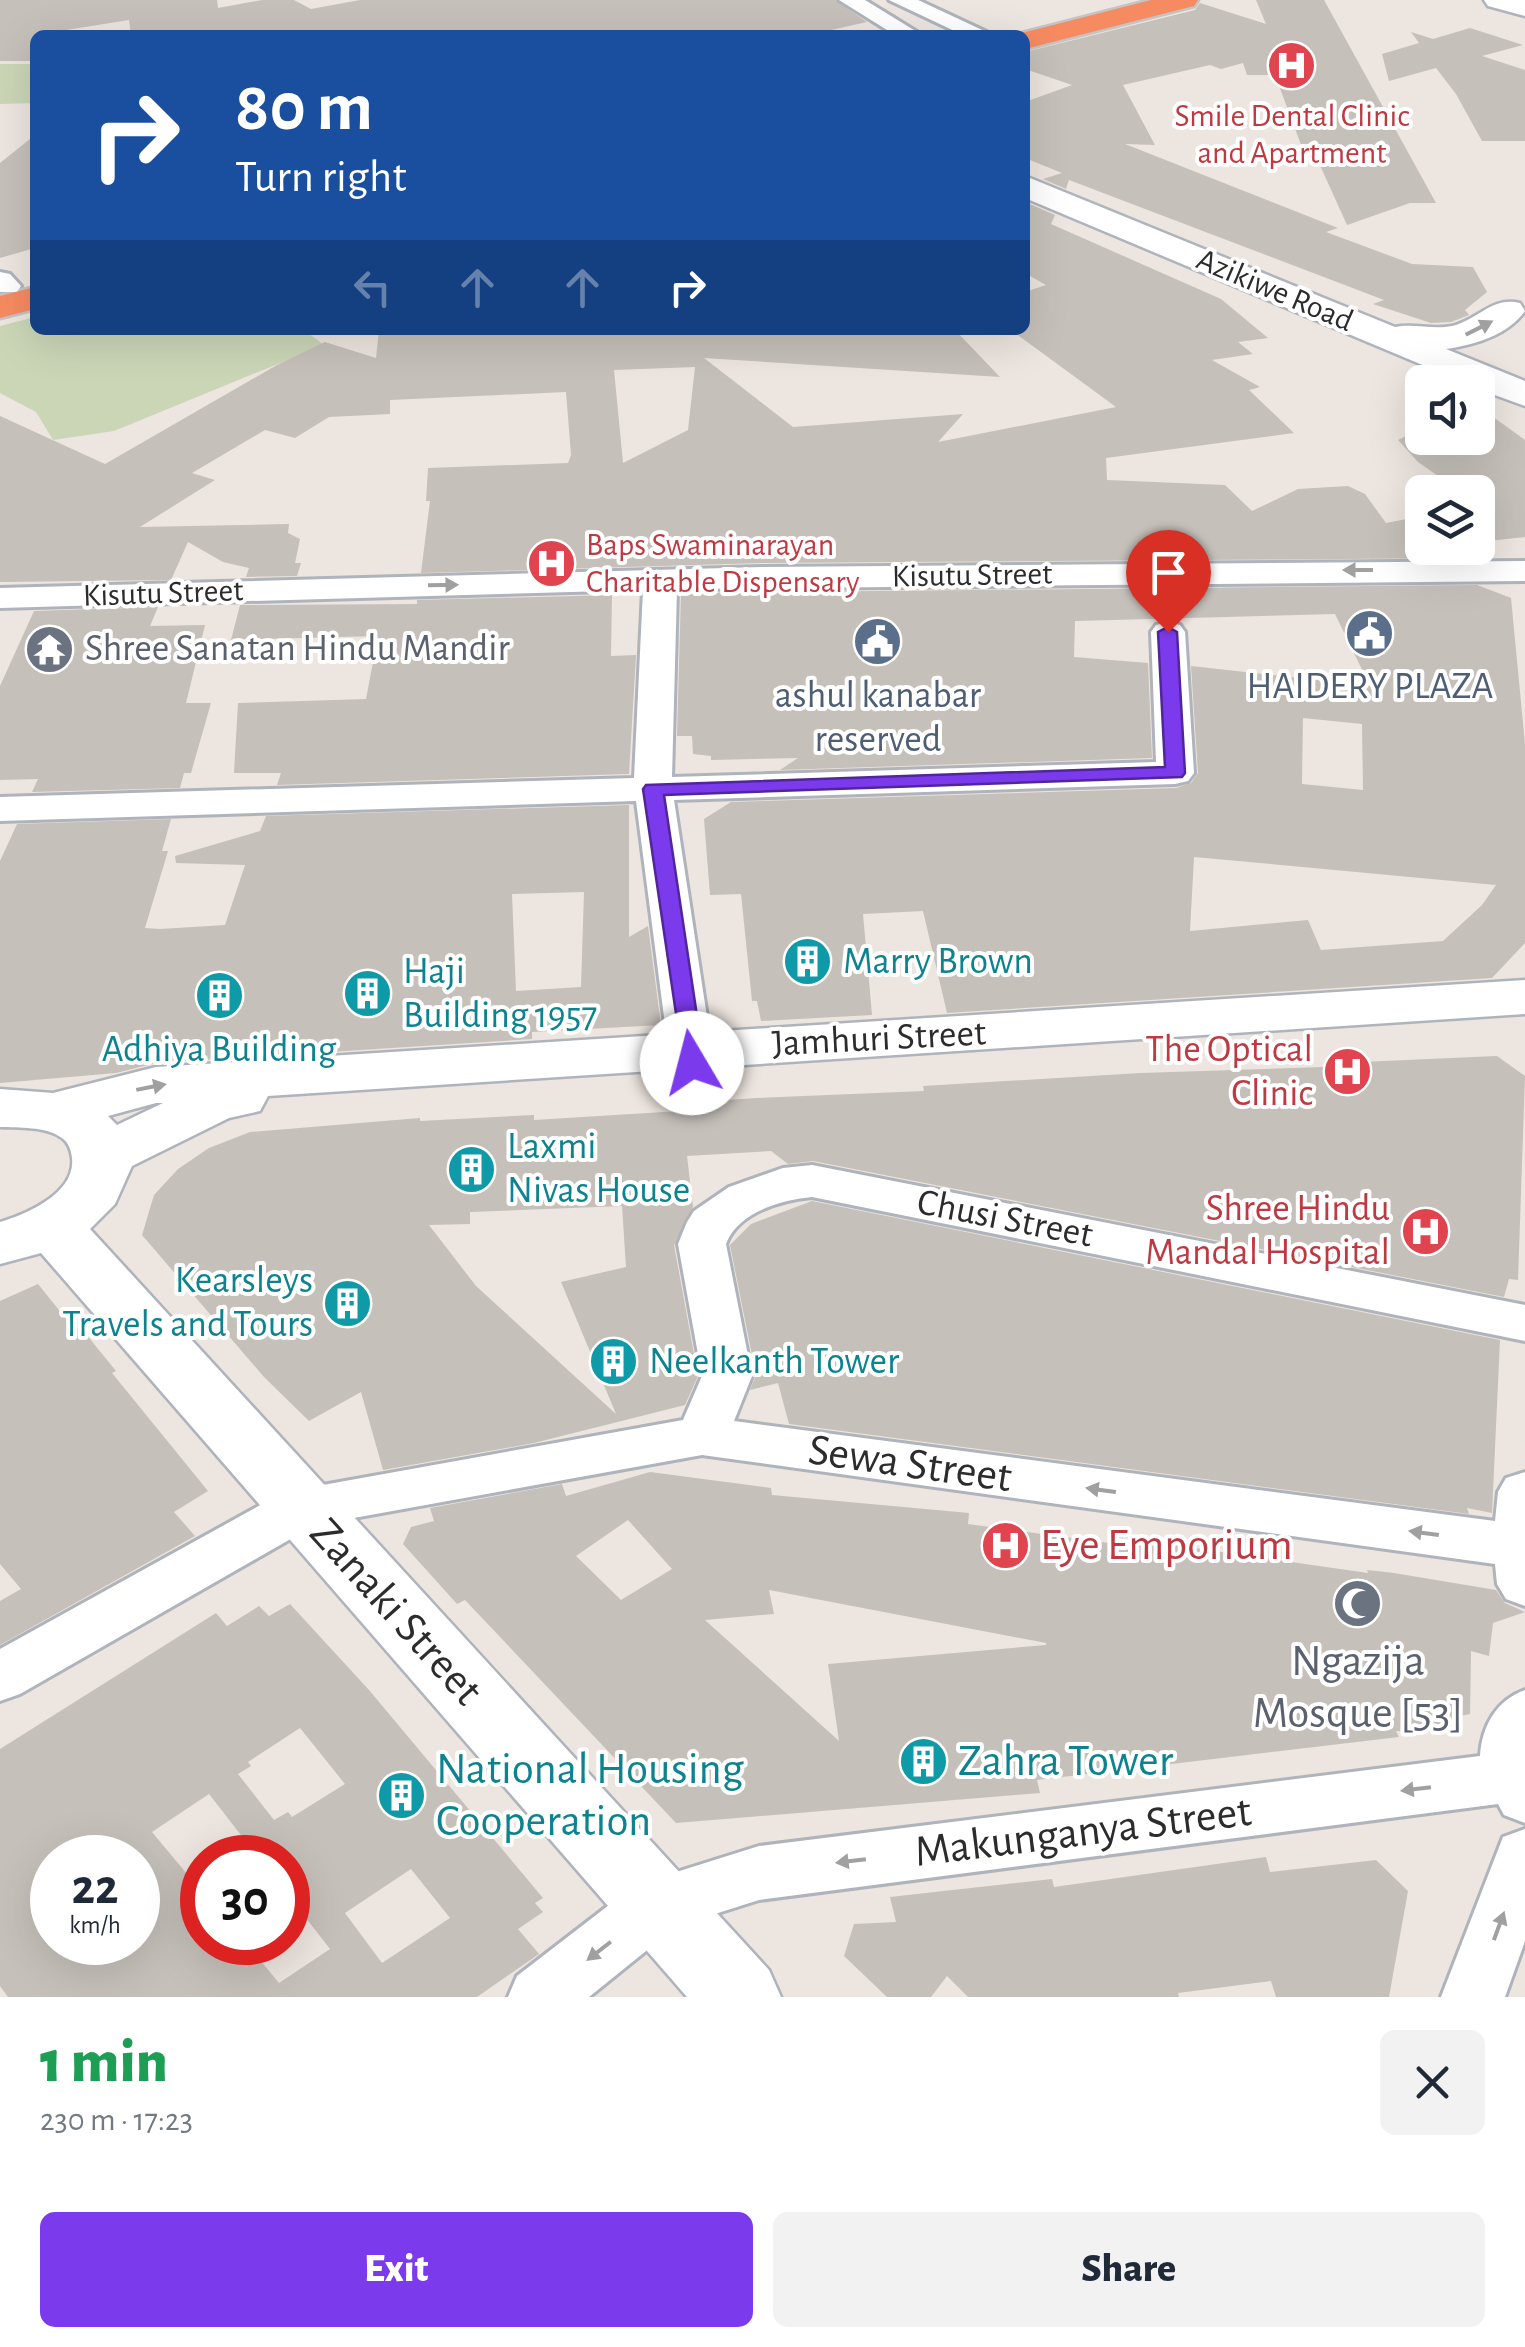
<!DOCTYPE html>
<meta charset="utf-8">
<style>
:root{--surface:#fff;--page:#f2f2f3;--text:#1f2937;--muted:#747a83;--accent:#7c3aed}
body{margin:0;font-family:"Alegreya Sans",sans-serif;background:var(--page);color:var(--text);height:100vh;display:flex;flex-direction:column;font-size:38px;white-space:nowrap}
*{box-sizing:border-box;margin:0}
p{font-size:32px;color:var(--muted)}
.icon{flex:none;width:55px;height:55px;fill:none;stroke:currentColor;stroke-width:2;stroke-linecap:round;stroke-linejoin:round}
.map{position:relative;height:1997px;overflow:hidden}
.panel{display:flex;flex-direction:column;background:var(--surface);flex:1}
.panel>*{flex:none}
.top-card{position:absolute;left:30px;top:30px;width:1000px;height:305px;border-radius:15px;box-shadow:0 10px 40px #0002;background:#1a4fa0;color:#fff;overflow:hidden}
.controls{position:absolute;left:1405px;top:365px;display:grid;gap:20px}
.controls a{display:grid;place-items:center;width:90px;height:90px;border-radius:15px;background:var(--surface);box-shadow:0 10px 40px #0002;font-size:50px}
.speed{position:absolute;left:30px;top:1835px;display:flex;gap:20px;font-size:50px;font-weight:700;text-align:center}
.speed>*{display:grid;place-content:center;width:130px;height:130px;border-radius:50%;background:var(--surface);box-shadow:0 10px 40px #0002;line-height:1}
.speed small{font-size:25px;font-weight:400}
.speed .limit{border:15px solid #d22;background:#fff;color:#111}
.pin{position:absolute;display:grid;place-items:center;width:85px;height:85px;color:#fff;margin:-102px -42px;border-radius:50% 50% 50% 0;rotate:-45deg;box-shadow:0 0 10px #0007}
.pin .icon{rotate:45deg}
.me{position:absolute;width:110px;margin:-55px;rotate:352deg;stroke-linejoin:round;filter:drop-shadow(0 0 8px #0008)}
.turn{display:flex;align-items:center;gap:35px;height:210px;padding:0 40px;font-size:45px}
.turn .icon{width:130px;height:130px;stroke-width:2.5}
.turn b{display:block;font-size:70px;line-height:85px}
.lanes{display:flex;align-items:center;height:95px;padding:0 40px;background:#0003;justify-content:center;gap:50px;direction:ltr}
.lanes .off{opacity:.35}
.round{display:grid;place-items:center;flex:none;width:105px;height:105px;border-radius:15px;background:var(--page)}
.headline{display:flex;align-items:center;justify-content:space-between;height:170px;padding:0 40px}
h1{font-size:60px;font-weight:800;line-height:75px;color:#1e9e55}
.cta{display:flex;gap:20px;margin-top:auto;padding:20px 40px}
.cta a{flex:1;height:115px;border-radius:15px;background:var(--accent);color:#fff;font-size:40px;font-weight:800;line-height:115px;text-align:center}
.cta a+a{background:var(--page);color:var(--text)}
.map>svg:first-child{display:block}
.cemetery{fill:#cbd6b7}
.building{fill:#c6c0ba;fill-rule:evenodd}
.lines{fill:none;stroke-linecap:round;stroke-linejoin:round}
.street-casing{stroke:#afb4bc;stroke-width:6}
.secondary-casing{stroke:#afb4bc;stroke-width:5}
.highway-casing{stroke:#c4c4c4;stroke-width:5}
.street{fill:#fff;fill-rule:evenodd}
.secondary{fill:#fff;fill-rule:evenodd}
.highway{fill:#f68b61;fill-rule:evenodd}
.oneway{fill:#a0a0a0}
.route{fill:#7c3aed;stroke:#51269a;stroke-width:2.5}
.labels{text-anchor:middle;dominant-baseline:central;stroke-width:8;stroke-linejoin:round;paint-order:stroke}
.far-health-label{font-size:32px;fill:#be3a42;stroke:#fff}
.far-street-label{font-size:32px;fill:#2c2c2c;stroke:#fff}
.worship-label{font-size:38px;fill:#5b616d;stroke:#fff;text-anchor:start}
.service-label{font-size:38px;fill:#4e5e75;stroke:#fff}
.culture-label{font-size:38px;fill:#0d838f;stroke:#fff;text-anchor:start}
.street-label{font-size:38px;fill:#2c2c2c;stroke:#fff}
.health-label{font-size:38px;fill:#be3a42;stroke:#fff;text-anchor:end}
.near-street-label{font-size:45px;fill:#2c2c2c;stroke:#fff}
.near-health-label{font-size:45px;fill:#be3a42;stroke:#fff;text-anchor:start}
.near-worship-label{font-size:45px;fill:#5b616d;stroke:#fff}
.near-culture-label{font-size:45px;fill:#0d838f;stroke:#fff;text-anchor:start}
</style>
<div class="map">
<svg width="1525" height="1997" viewBox="0 0 1525 1997">
<rect width="100%" height="100%" fill="#ede5df"/>
<!-- cemetery -->
<g class="cemetery">
<polygon points="0,64 35,64 35,103 0,104"/>
<polygon points="35,317 35,330 304,330 324,345 114,431 53,440 36,412 0,393 0,326"/>
</g>
<!-- building -->
<g class="building">
<polygon points="0,0 217,0 218,8 262,0 294,0 311,9 360,0 835,0 867,22 809,35 131,35 129,20 35,35 35,61 0,61"/>
<polygon points="1256,0 1324,0 1436,203 1410,203 1347,225 1313,150 1303,150 1275,75 1247,75 1243,63 1221,69 1210,65 1123,85 1155,145 1125,144 1338,228 1326,232 1412,264 1473,267 1487,292 1465,310 1469,315 1451,322 1431,323 1373,304 1384,300 1069,180 1066,189 1043,179 1062,173 1025,158 1025,102 1072,85 1025,69 1025,52 1195,10 1200,3 1266,24"/>
<polygon points="1470,28 1523,45 1482,56 1525,70 1525,141 1482,141 1456,94 1436,68 1389,81 1382,54 1419,43 1411,32 1433,39"/>
<polygon points="35,135 35,248 0,258 0,163"/>
<path d="M1025 202 1055 215 1051 224 1221 299 1268 338 1238 342 1253 354 1212 360 1260 387 1249 390 1294 433 1106 458 1107 480 1225 485 1252 511 1298 489 1348 486 1365 494 1386 523 1422 516V548H1478V510L1485 509 1478 504V492H1461L1418 462 1398 440 1422 428V438H1478V406L1525 440V537L1488 541 1484 558 762 563 421 573 430 501H426L428 468 568 463 571 455 566 392 390 400V414L329 417 295 438 265 430 192 473 215 480 140 527 289 524 288 533 300 539 295 563H301L297 576 246 577 249 568 223 562 188 542 171 580 0 582V416L105 464 277 365 325 342 376 358 379 330H955L1000 377 704 358 793 427 963 414 938 442 1116 407 1011 330H1025V292L1046 285 1030 276 1025 285ZM695 367 688 430 623 463 614 370Z"/>
<path d="M1477 585 1511 598 1525 744V943L1492 978 947 1013 923 911 863 914 872 1015 761 1021 757 1001H752L741 894 710 895 704 819 731 802 1176 788 1191 783 1198 773 1191 666 1370 686 1335 614 1075 621 1074 657 1148 663 1152 758 780 770 798 758 711 760V756L693 754 692 736H677L681 593ZM1303 718 1362 724 1363 790 1302 784ZM1194 857 1260 863 1496 885 1482 905 1443 941 1321 950 1308 920 1190 931Z"/>
<polygon points="612,595 611,656 636,655 629,774 277,785 281,773 234,773 238,703 366,699 378,636 231,640 240,605 417,604 417,600"/>
<polygon points="158,607 150,626 205,625 186,703 211,703 191,773 184,773 180,788 32,792 38,779 0,780 0,686 34,611"/>
<path d="M629 805V937L648 926 661 1025 532 1032V1039L156 1063 116 1073 0 1083V861L17 824 171 819 162 851H168L145 928 160 929 225 925 245 865 176 863 175 856 260 831 266 816ZM584 892 581 987 516 991 512 894Z"/>
<path d="M1497 1056 1525 1076 1518 1280 1509 1279 1504 1297 813 1161 788 1164 771 1151 687 1156 693 1207 674 1245 698 1376 685 1405 534 1443 383 1470 361 1392 309 1421 264 1377 142 1235 154 1195 178 1169 209 1148 250 1132 420 1118V1121L534 1115V1120L696 1110 695 1102 757 1098 924 1091 923 1086 1141 1073 1352 1066 1361 1062ZM622 1206 626 1267 561 1282 616 1414 476 1286 429 1225 470 1224V1212Z"/>
<polygon points="812,1201 1500,1340 1492,1513 1467,1508 1469,1514 789,1424 778,1383 750,1390 756,1375 730,1245 751,1224"/>
<polygon points="38,1284 75,1330 81,1328 116,1371 112,1373 208,1491 174,1512 195,1536 0,1645 0,1601 21,1589 0,1564 0,1301"/>
<path d="M650 1472 771 1488 772 1495 969 1513 968 1524 1131 1546 1132 1539 1368 1573 1367 1570 1394 1573 1496 1590 1505 1603 1525 1612 1493 1623 1489 1656 1471 1651 1470 1714 1460 1716 1463 1733 1396 1731 1399 1737 1037 1780 1040 1793 676 1823 465 1600 457 1604 403 1544 411 1527 434 1521 430 1508 562 1484 566 1496ZM628 1520 672 1569 621 1600 576 1556ZM769 1590 1046 1643V1645L828 1664 839 1741 705 1620 774 1614Z"/>
<path d="M290 1604 369 1690 543 1898 535 1903 543 1912 518 1929 539 1954 477 1997H8L0 1986V1749L216 1613 227 1626 259 1606 269 1616ZM300 1728 345 1784 292 1817 288 1812 274 1820 238 1774 251 1766 248 1762ZM209 1794 259 1858H288V1895L330 1949 279 1983 245 1942H202V1892L152 1832ZM52 1858H138V1942H89L71 1954 63 1942H52V1929L36 1907 52 1896ZM411 1869 450 1918 382 1963 345 1913Z"/>
<polygon points="1266,1857 1270,1872 1376,1860 1408,1891 1389,1997 1276,1997 1271,1981 1178,1993 1179,1997 968,1997 947,1976 931,1997 887,1997 844,1956 854,1924 896,1922 890,1897 1052,1879 1054,1887"/>
</g>
<g class="lines">
<defs>
<g id="street">
<polygon points="839,0 865,0 922,35 895,35"/>
<polygon points="889,0 918,0 993,35 963,35"/>
<polygon points="0,272 10,274 21,286 17,292 0,292"/>
<polygon points="1525,561 1525,581 677,589 672,777 1156,762 1151,632 1156,625 1168,622 1180,625 1185,632 1194,773 1188,781 1175,784 674,800 714,1063 708,1073 692,1077 676,1073 670,1063 636,801 0,821 0,797 634,778 643,590 0,608 0,588 762,567"/>
<path d="M812 1165 1525 1305V1341L812 1197C781 1200 738 1212 726 1244L752 1376 734 1421 1495 1521 1498 1492 1506 1478 1525 1472V1606L1506 1599 1497 1584 1495 1564 702 1455 315 1525 20 1694 0 1701V1649L284 1492 683 1420 702 1376 678 1244 687 1222 694 1211 729 1187 783 1168Z"/>
<path d="M1525 1690V1823L1504 1815 1498 1804 759 1900 677 1926 589 1997H508L517 1976 635 1885 759 1846 1480 1756C1482 1725 1497 1700 1525 1690Z"/>
<polygon points="1525,1829 1525,1941 1505,1997 1441,1997 1503,1837"/>
</g>
<g id="secondary">
<polygon points="1484,0 1525,0 1525,16 1488,6"/>
<path d="M1025 176 1395 327C1414 323 1433 330 1452 326 1478 320 1492 296 1520 303L1525 311C1508 335 1474 345 1446 349L1525 381V406L1478 389V382H1463L1025 198Z"/>
<path d="M1525 980V1014L268 1096 260 1111 229 1118 132 1166 115 1204 90 1229 769 1970 781 1997H687L41 1253 0 1264V1222C27 1214 76 1193 72 1158 71 1150 69 1143 62 1138 45 1126 19 1128 0 1127V1089L53 1093 156 1067ZM163 1103 117 1125 108 1116 156 1103Z"/>
</g>
<g id="highway">
<polygon points="1151,0 1198,0 1194,6 1025,49 1025,35 1014,35"/>
<polygon points="35,287 35,309 0,318 0,296"/>
</g>
</defs>
<!-- street casing -->
<use href="#street" class="street-casing"/>
<!-- secondary casing -->
<use href="#secondary" class="secondary-casing"/>
<!-- highway casing -->
<use href="#highway" class="highway-casing"/>
<!-- street -->
<use href="#street" class="street"/>
<!-- secondary -->
<use href="#secondary" class="secondary"/>
<!-- highway -->
<use href="#highway" class="highway"/>
</g>
<!-- one-way arrows -->
<defs><path id="oneway-solid" d="M-6-.8H1V-3.2L6.5 0L1 3.2V.8H-6Z" transform="scale(2.5)"/></defs>
<g class="oneway">
<use href="#oneway-solid" transform="translate(1479 328) rotate(-27)"/>
<use href="#oneway-solid" transform="translate(1358 570) rotate(-180)"/>
<use href="#oneway-solid" transform="translate(443 585) rotate(-1)"/>
<use href="#oneway-solid" transform="translate(151 1087) rotate(-11)"/>
<use href="#oneway-solid" transform="translate(1101 1490) rotate(-172)"/>
<use href="#oneway-solid" transform="translate(1424 1533) rotate(-172)"/>
<use href="#oneway-solid" transform="translate(1416 1789) rotate(173)"/>
<use href="#oneway-solid" transform="translate(851 1861) rotate(173)"/>
<use href="#oneway-solid" transform="translate(1499 1926) rotate(-70)"/>
<use href="#oneway-solid" transform="translate(599 1951) rotate(142)"/>
</g>
<!-- route -->
<polygon class="route" points="1168,627 1177,632 1185,773 1182,777 664,795 704,1063 692,1070 684,1068 643,789 646,785 1165,767 1158,632"/>
<!-- icons -->
<defs>
<symbol id="hospital-disc" viewBox="-11 -11 22 22"><circle r="9.5" fill="#e0444e" stroke="#fff"/><path d="M-5-5h3v3.5h4V-5h3V5h-3V1.5h-4V5h-3Z" fill="#fff"/></symbol>
<symbol id="civic-disc" viewBox="-11 -11 22 22"><circle r="9.5" fill="#5c6f8a" stroke="#fff"/><path d="M-.6-6.5H3V-4.5H.6V-3L4-1V1h2V6H-6V1h2V-1L-.6-3ZM-1.2 2.5V6h2.4V2.5Z" fill="#fff"/></symbol>
<symbol id="temple-disc" viewBox="-11 -11 22 22"><circle r="9.5" fill="#6b7280" stroke="#fff"/><path d="M0-6L5-2H3V0L6.5 2.5H4V6H1.5V3h-3V6H-4V2.5H-6.5L-3 0V-2H-5Z" fill="#fff"/></symbol>
<symbol id="building-disc" viewBox="-11 -11 22 22"><circle r="9.5" fill="#0f9aa8" stroke="#fff"/><path d="M-4-6H4V6H1V3H-1V6H-4ZM-2.5-4.3h1.7v1.8h-1.7ZM.8-4.3h1.7v1.8H.8ZM-2.5-1h1.7V.8h-1.7ZM.8-1h1.7V.8H.8Z" fill="#fff"/></symbol>
<symbol id="mosque-disc" viewBox="-11 -11 22 22"><circle r="9.5" fill="#6b7280" stroke="#fff"/><path d="M3.5-4.9A6 6 0 1 0 3.5 4.9A5 5 0 1 1 3.5-4.9Z" fill="#fff"/></symbol>
</defs>
<g fill-rule="evenodd">
<use href="#hospital-disc" x="1264" y="38" width="55" height="55"/>
<use href="#hospital-disc" x="524" y="536" width="55" height="55"/>
<use href="#civic-disc" x="1342" y="606" width="55" height="55"/>
<use href="#civic-disc" x="850" y="614" width="55" height="55"/>
<use href="#temple-disc" x="22" y="622" width="55" height="55"/>
<use href="#building-disc" x="780" y="934" width="55" height="55"/>
<use href="#building-disc" x="340" y="966" width="55" height="55"/>
<use href="#building-disc" x="192" y="968" width="55" height="55"/>
<use href="#hospital-disc" x="1320" y="1044" width="55" height="55"/>
<use href="#building-disc" x="444" y="1142" width="55" height="55"/>
<use href="#hospital-disc" x="1398" y="1204" width="55" height="55"/>
<use href="#building-disc" x="320" y="1276" width="55" height="55"/>
<use href="#building-disc" x="586" y="1334" width="55" height="55"/>
<use href="#hospital-disc" x="978" y="1518" width="55" height="55"/>
<use href="#mosque-disc" x="1330" y="1576" width="55" height="55"/>
<use href="#building-disc" x="896" y="1734" width="55" height="55"/>
<use href="#building-disc" x="374" y="1768" width="55" height="55"/>
</g>
<g class="labels">
<!-- far-health labels -->
<g class="far-health-label">
<text x="1292" y="116">Smile Dental Clinic<tspan x="1292" dy="37">and Apartment</tspan></text>
<text x="586" y="545" text-anchor="start">Baps Swaminarayan<tspan x="586" dy="37">Charitable Dispensary</tspan></text>
</g>
<!-- far-street labels -->
<g class="far-street-label">
<text transform="translate(1275 290) rotate(23)">Azikiwe Road</text>
<text transform="translate(972 575) rotate(-1)">Kisutu Street</text>
<text transform="translate(163 593) rotate(-2)">Kisutu Street</text>
</g>
<!-- worship labels -->
<g class="worship-label">
<text x="85" y="649">Shree Sanatan Hindu Mandir</text>
</g>
<!-- service labels -->
<g class="service-label">
<text x="1370" y="687">HAIDERY PLAZA</text>
<text x="878" y="696">ashul kanabar<tspan x="878" dy="44">reserved</tspan></text>
</g>
<!-- culture labels -->
<g class="culture-label">
<text x="843" y="962">Marry Brown</text>
<text x="403" y="972">Haji<tspan x="403" dy="44">Building 1957</tspan></text>
<text x="219" y="1050" text-anchor="middle">Adhiya Building</text>
<text x="507" y="1147">Laxmi<tspan x="507" dy="44">Nivas House</tspan></text>
<text x="313" y="1281" text-anchor="end">Kearsleys<tspan x="313" dy="44">Travels and Tours</tspan></text>
<text x="649" y="1362">Neelkanth Tower</text>
</g>
<!-- street labels -->
<g class="street-label">
<text transform="translate(879 1039) rotate(-3)">Jamhuri Street</text>
<text transform="translate(1005 1219) rotate(11)">Chusi Street</text>
</g>
<!-- health labels -->
<g class="health-label">
<text x="1313" y="1050">The Optical<tspan x="1313" dy="44">Clinic</tspan></text>
<text x="1390" y="1209">Shree Hindu<tspan x="1390" dy="44">Mandal Hospital</tspan></text>
</g>
<!-- near-street labels -->
<g class="near-street-label">
<text transform="translate(910 1464) rotate(8)">Sewa Street</text>
<text transform="translate(396 1612) rotate(48)">Zanaki Street</text>
<text transform="translate(1083 1832) rotate(-7)">Makunganya Street</text>
</g>
<!-- near-health labels -->
<g class="near-health-label">
<text x="1040" y="1545">Eye Emporium</text>
</g>
<!-- near-worship labels -->
<g class="near-worship-label">
<text x="1358" y="1661">Ngazija<tspan x="1358" dy="52">Mosque [53]</tspan></text>
</g>
<!-- near-culture labels -->
<g class="near-culture-label">
<text x="958" y="1761">Zahra Tower</text>
<text x="436" y="1769">National Housing<tspan x="436" dy="52">Cooperation</tspan></text>
</g>
</g>
</svg>
<div class="controls">
<a><svg class="icon" aria-label="sound" viewBox="0 0 24 24"><path d="M4 9h4l5-4v14l-5-4H4zM17 9q2 3 0 6"/></svg></a>
<a><svg class="icon" aria-label="layers" viewBox="0 0 24 24"><path d="M12 4l9 5-9 5-9-5zM3 14l9 5 9-5"/></svg></a>
</div>
<div class="speed"><div>22<small>km/h</small></div><div class="limit">30</div></div>
<div class="pin" style="left:1168px;top:632px;background:#d93025"><svg class="icon" aria-label="arrive" viewBox="0 0 24 24"><path d="M6 21V4h12l-3 4 3 4H6"/></svg></div>
<svg class="me" style="left:692px;top:1063px" viewBox="-20 -20 40 40"><circle r="19" fill="#fff"/><path d="M0-13L10 11 0 6-10 11z" fill="#7c3aed"/></svg>
<div class="top-card">
<div class="turn"><svg class="icon" aria-label="right" viewBox="0 0 24 24"><path d="M7 20v-9h11M14 6l5 5-5 5"/></svg><div><b>80 m</b>Turn right</div></div>
<div class="lanes"><svg class="icon off" aria-label="left" viewBox="0 0 24 24"><path d="M17 20v-9H6M10 6l-5 5 5 5"/></svg><svg class="icon off" aria-label="ahead" viewBox="0 0 24 24"><path d="M12 20V5M6 11l6-6 6 6"/></svg><svg class="icon off" aria-label="ahead" viewBox="0 0 24 24"><path d="M12 20V5M6 11l6-6 6 6"/></svg><svg class="icon" aria-label="right" viewBox="0 0 24 24"><path d="M7 20v-9h11M14 6l5 5-5 5"/></svg></div>
</div>
</div>
<section class="panel">
<div class="headline"><div><h1>1 min</h1><p>230 m · 17:23</p></div><a class="round"><svg class="icon" aria-label="close" viewBox="0 0 24 24"><path d="M6 6l12 12M18 6L6 18"/></svg></a></div>
<div class="cta"><a>Exit</a><a>Share</a></div>
</section>
